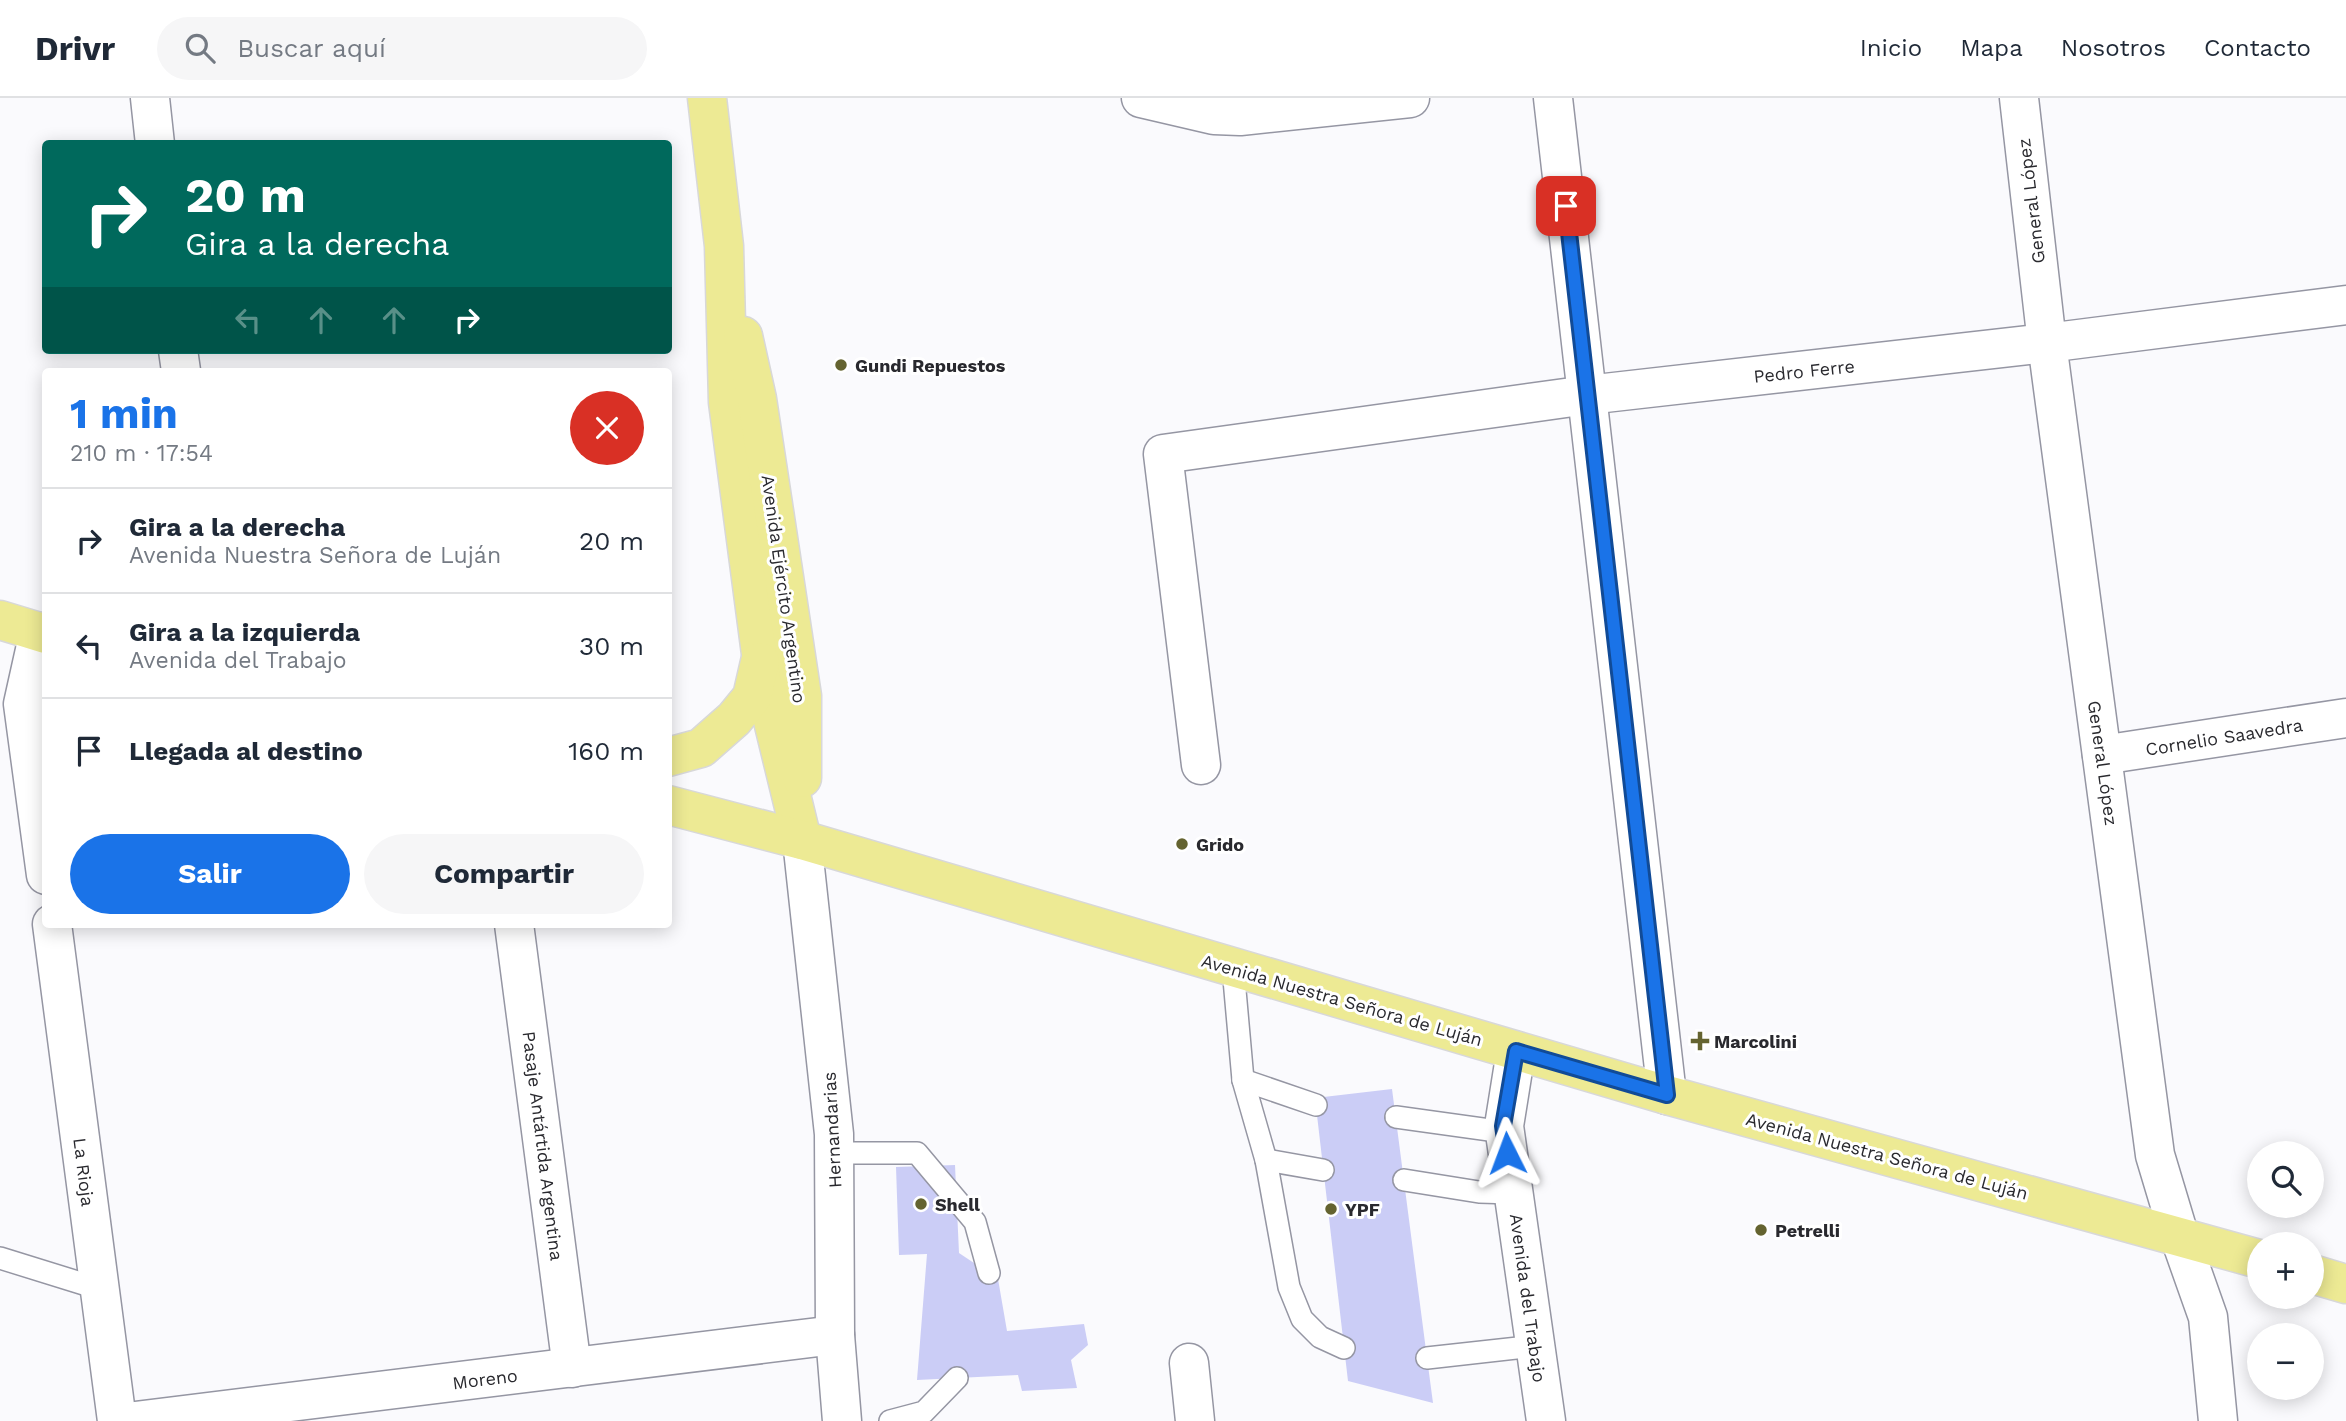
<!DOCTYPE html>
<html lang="es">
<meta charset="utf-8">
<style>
:root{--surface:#fff;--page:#f6f6f7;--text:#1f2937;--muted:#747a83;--line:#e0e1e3;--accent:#1a73e8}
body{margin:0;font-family:"Work Sans",sans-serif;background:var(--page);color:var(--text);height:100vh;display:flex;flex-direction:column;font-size:26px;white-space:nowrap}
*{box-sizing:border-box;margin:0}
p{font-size:23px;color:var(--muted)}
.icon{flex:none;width:38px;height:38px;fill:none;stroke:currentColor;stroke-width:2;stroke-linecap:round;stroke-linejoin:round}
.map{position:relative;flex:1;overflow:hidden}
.panel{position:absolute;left:42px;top:270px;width:630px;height:560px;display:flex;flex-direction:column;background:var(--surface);border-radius:7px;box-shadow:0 4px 18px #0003}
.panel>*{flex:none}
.hud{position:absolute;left:42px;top:42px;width:630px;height:214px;border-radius:7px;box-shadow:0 4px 18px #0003;background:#00695c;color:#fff;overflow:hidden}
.fabs{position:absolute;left:2247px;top:1043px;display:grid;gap:14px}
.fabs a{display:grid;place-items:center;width:77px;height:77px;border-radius:50%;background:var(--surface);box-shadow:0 4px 18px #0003;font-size:35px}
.pin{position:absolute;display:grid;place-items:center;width:60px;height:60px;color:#fff;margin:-30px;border-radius:14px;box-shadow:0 4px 10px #0006}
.me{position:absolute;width:77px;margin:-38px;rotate:357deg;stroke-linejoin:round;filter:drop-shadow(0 0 5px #0008)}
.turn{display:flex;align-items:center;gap:24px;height:147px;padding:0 28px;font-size:32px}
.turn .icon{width:91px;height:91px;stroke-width:2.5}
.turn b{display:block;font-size:49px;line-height:60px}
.lanes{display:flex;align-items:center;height:66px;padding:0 28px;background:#0003;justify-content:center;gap:35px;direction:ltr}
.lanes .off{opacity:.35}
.round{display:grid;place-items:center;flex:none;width:74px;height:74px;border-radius:37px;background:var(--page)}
.summary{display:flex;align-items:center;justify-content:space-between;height:119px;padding:0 28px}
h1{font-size:42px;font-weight:700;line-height:52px;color:var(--accent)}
.button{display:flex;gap:14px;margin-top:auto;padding:14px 28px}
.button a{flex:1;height:80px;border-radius:42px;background:var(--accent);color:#fff;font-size:28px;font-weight:700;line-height:80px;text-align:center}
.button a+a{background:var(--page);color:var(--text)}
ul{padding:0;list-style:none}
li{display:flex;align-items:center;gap:21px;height:105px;padding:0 28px;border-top:2px solid var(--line)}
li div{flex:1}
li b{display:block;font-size:26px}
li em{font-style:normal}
header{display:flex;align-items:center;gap:42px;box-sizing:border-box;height:98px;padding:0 35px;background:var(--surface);border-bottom:2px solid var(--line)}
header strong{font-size:33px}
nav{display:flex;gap:38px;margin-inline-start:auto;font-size:24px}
.search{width:490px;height:63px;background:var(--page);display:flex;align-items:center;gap:18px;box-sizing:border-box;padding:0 24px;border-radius:38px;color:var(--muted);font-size:26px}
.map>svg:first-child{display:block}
.building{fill:#cbcdf6}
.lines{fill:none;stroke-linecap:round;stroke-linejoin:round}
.service-casing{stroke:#9596a3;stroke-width:24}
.minor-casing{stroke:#9596a3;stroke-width:41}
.tertiary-casing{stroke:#9596a3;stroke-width:41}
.primary-casing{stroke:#d8d8d9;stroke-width:41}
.service{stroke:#fff;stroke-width:21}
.minor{stroke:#fff;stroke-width:38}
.tertiary{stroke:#fff;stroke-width:38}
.primary{stroke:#edea94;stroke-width:38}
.route-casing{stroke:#114b97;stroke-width:18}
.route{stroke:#1a73e8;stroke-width:12}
.poi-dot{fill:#646330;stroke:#fff;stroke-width:2.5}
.labels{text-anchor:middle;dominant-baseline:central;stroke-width:6;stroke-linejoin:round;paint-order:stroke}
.street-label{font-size:18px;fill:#29292e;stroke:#fff}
.poi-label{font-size:18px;font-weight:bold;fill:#29292e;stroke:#fff;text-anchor:start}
</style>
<header>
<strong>Drivr</strong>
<div class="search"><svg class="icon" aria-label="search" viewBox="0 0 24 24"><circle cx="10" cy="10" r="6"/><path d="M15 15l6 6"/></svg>Buscar aquí</div>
<nav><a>Inicio</a><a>Mapa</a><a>Nosotros</a><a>Contacto</a></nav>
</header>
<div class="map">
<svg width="2346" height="1323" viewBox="0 0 2346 1323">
<rect width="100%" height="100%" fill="#fafafd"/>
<!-- building -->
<g class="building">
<polygon points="1392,991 1427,1260 1433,1305 1348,1283 1315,1000"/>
<polygon points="955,1067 959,1155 998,1181 1007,1233 1084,1226 1088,1247 1071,1262 1077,1290 1022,1293 1018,1277 917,1282 927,1156 899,1157 896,1069"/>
</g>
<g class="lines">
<defs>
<g id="service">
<polyline points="1233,870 1243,982 1266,1062 1289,1189 1302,1221 1320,1239 1344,1250"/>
<polyline points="1243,982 1316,1007"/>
<polyline points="1396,1019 1504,1034"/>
<polyline points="835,1055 917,1055 975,1124 989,1175"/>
<polyline points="1266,1062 1323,1072"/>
<polyline points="1404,1082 1479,1094 1513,1095"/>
<polyline points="0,1160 100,1191"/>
<polyline points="1427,1260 1535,1248"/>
<polyline points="890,1323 924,1314 957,1280"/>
</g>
<g id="minor">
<polyline points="150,0 155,46"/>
<polyline points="1141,0 1214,17 1240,18 1410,0"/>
<polyline points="1553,0 1667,997"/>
<polyline points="2019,0 2047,245 2155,1057 2179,1137 2208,1219 2218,1323"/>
<polyline points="178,252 181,273"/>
<polyline points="39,534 23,606 46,777"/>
<polyline points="2102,657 2346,620"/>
<polyline points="1201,667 1163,356 1587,297 2047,245 2346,207"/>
<polyline points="52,826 117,1323"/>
<polyline points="514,826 572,1270"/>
<polyline points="1189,1265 1195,1323"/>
<polyline points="135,1323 835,1237"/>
</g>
<g id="tertiary">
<polyline points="802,742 834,1036 835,1237 842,1323"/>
<polyline points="1516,953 1504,1028 1546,1323"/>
</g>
<g id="primary">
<polyline points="707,0 724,148 728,304 766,594 802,742"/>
<polyline points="743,238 757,301 802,598 802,680"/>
<polyline points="0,522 46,536"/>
<polyline points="668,659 701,650 734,621 752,599 760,564"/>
<polyline points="668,707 802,742 1667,997 2259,1161"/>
<polyline points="2312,1176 2346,1186"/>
</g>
</defs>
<!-- service casing -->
<use href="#service" class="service-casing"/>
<!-- minor casing -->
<use href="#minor" class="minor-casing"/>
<!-- tertiary casing -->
<use href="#tertiary" class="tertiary-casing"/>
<!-- primary casing -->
<use href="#primary" class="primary-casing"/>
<!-- service -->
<use href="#service" class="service"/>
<!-- minor -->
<use href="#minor" class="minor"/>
<!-- tertiary -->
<use href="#tertiary" class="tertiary"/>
<!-- primary -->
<use href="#primary" class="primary"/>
</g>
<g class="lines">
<defs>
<polyline id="route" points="1507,1055 1503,1028 1516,953 1667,997 1566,108"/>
</defs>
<!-- route casing -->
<use href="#route" class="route-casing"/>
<!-- route -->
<use href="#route" class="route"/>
</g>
<!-- markers -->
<g class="poi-dot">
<circle cx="841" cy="267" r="7"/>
<circle cx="1182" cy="746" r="7"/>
<path d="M1696.5 932.5h7v7h7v7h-7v7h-7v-7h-7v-7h7z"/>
<circle cx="921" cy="1106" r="7"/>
<circle cx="1331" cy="1111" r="7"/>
<circle cx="1761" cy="1132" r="7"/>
</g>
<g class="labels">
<!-- street labels -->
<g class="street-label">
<text transform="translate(2031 103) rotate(-97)">General López</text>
<text transform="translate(1804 273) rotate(-6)">Pedro Ferre</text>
<text transform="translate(784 491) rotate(82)">Avenida Ejército Argentino</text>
<text transform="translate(2224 639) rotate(-9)">Cornelio Saavedra</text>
<text transform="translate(2103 665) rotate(82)">General López</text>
<text transform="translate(1342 902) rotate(16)">Avenida Nuestra Señora de Luján</text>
<text transform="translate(832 1032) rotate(-93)">Hernandarias</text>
<text transform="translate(543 1048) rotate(83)">Pasaje Antártida Argentina</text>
<text transform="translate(1887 1058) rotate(15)">Avenida Nuestra Señora de Luján</text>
<text transform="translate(84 1074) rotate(83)">La Rioja</text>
<text transform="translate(1528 1200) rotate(82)">Avenida del Trabajo</text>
<text transform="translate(485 1281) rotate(-7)">Moreno</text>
</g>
<!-- poi labels -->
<g class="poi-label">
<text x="855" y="267">Gundi Repuestos</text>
<text x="1196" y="746">Grido</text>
<text x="1714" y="943">Marcolini</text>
<text x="935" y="1106">Shell</text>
<text x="1345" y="1111">YPF</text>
<text x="1775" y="1132">Petrelli</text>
</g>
</g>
</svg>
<div class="fabs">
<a><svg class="icon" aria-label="search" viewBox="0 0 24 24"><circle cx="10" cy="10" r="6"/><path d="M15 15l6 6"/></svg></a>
<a>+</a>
<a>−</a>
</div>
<div class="pin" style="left:1566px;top:108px;background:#d93025"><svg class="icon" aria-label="arrive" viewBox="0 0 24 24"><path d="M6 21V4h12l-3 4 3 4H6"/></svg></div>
<svg class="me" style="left:1507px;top:1055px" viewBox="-20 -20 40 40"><path d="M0-17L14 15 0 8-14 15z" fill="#1a73e8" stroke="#fff" stroke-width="4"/></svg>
<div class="hud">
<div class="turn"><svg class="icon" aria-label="right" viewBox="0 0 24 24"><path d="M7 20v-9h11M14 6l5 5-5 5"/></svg><div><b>20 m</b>Gira a la derecha</div></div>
<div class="lanes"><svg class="icon off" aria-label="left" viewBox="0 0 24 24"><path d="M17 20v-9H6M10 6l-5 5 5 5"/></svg><svg class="icon off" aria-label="ahead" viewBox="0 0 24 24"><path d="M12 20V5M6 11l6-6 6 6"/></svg><svg class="icon off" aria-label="ahead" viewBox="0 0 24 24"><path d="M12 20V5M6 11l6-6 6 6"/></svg><svg class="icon" aria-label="right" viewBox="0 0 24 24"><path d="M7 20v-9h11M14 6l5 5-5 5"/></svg></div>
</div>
<section class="panel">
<div class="summary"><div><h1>1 min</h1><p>210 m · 17:54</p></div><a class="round" style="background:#d93025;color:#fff"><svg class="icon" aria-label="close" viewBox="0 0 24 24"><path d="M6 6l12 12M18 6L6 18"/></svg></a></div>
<ul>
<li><svg class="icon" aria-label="right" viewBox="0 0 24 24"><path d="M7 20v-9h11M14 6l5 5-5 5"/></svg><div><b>Gira a la derecha</b><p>Avenida Nuestra Señora de Luján</p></div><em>20 m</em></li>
<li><svg class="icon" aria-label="left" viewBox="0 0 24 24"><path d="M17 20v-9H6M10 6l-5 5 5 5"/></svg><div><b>Gira a la izquierda</b><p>Avenida del Trabajo</p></div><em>30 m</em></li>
<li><svg class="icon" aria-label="arrive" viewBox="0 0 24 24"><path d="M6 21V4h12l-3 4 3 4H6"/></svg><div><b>Llegada al destino</b></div><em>160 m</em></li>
</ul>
<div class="button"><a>Salir</a><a>Compartir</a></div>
</section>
</div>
